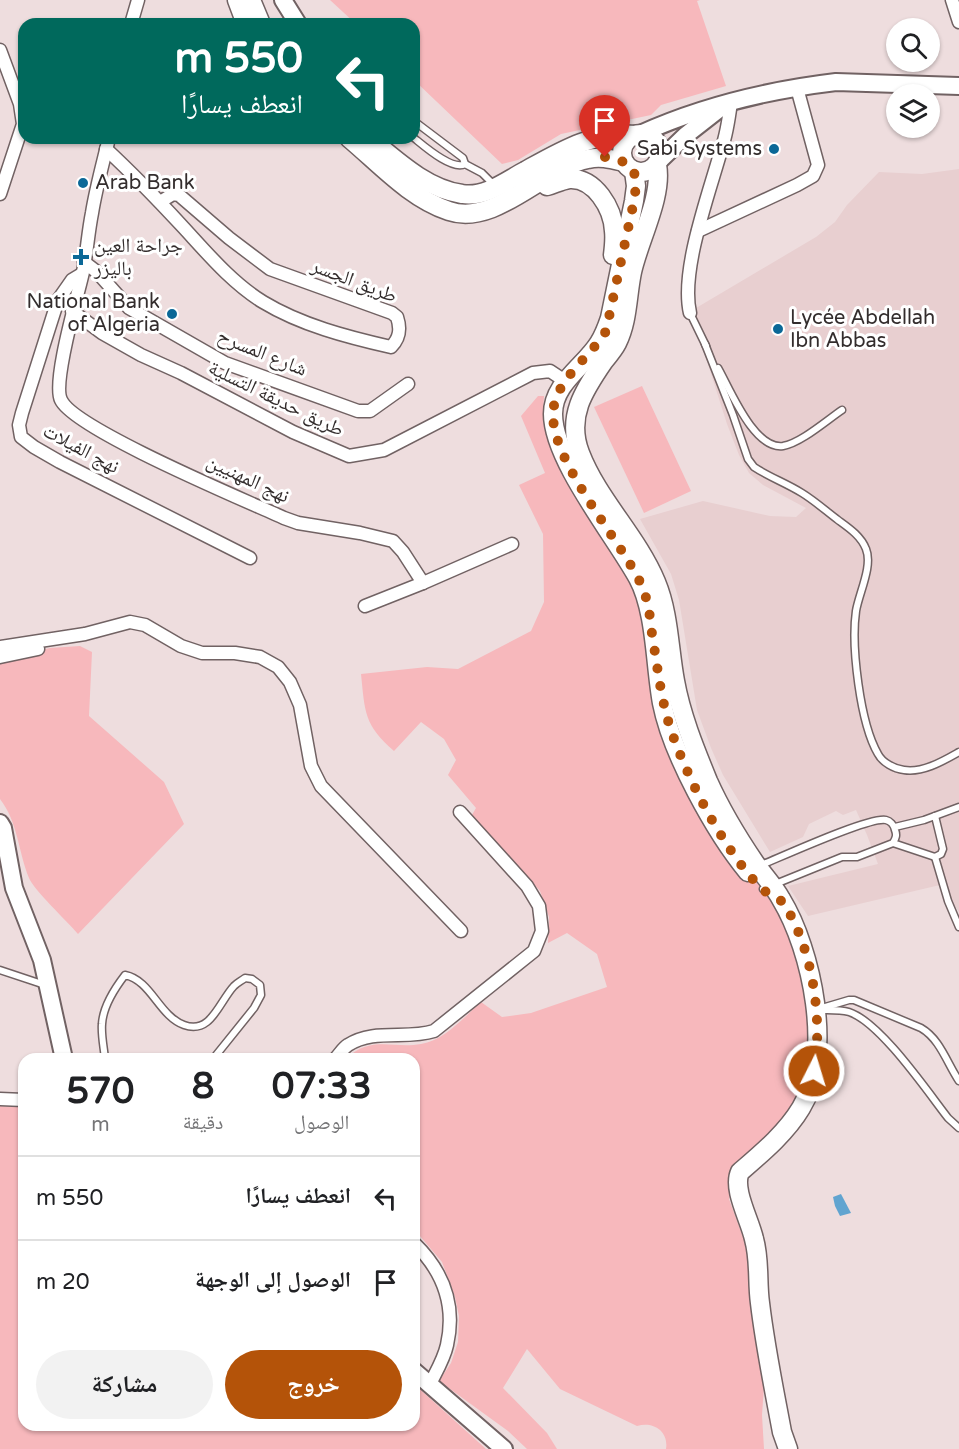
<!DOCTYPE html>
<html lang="ar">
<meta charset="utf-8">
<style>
:root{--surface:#fff;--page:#f2f2f2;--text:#202124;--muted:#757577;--line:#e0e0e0;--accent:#b45309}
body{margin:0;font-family:"Varela Round","Noto Naskh Arabic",sans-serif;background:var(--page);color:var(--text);direction:rtl;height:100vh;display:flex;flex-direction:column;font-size:22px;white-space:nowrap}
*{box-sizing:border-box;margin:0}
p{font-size:20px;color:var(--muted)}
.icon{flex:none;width:33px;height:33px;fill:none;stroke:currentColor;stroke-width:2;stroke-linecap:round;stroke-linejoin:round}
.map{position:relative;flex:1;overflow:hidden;direction:ltr}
.drawer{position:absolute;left:18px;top:1053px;width:402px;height:378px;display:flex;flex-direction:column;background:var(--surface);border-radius:18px;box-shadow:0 2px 4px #0004;direction:rtl}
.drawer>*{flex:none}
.banner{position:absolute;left:18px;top:18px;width:402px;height:126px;border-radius:18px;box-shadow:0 2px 4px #0004;direction:rtl;background:#00695c;color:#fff;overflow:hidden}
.tools{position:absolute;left:886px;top:18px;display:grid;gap:12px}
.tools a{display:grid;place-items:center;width:54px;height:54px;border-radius:50%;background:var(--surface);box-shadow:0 2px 4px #0004;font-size:30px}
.pin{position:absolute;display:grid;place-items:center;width:51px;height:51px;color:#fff;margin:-62px -26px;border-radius:50% 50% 50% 0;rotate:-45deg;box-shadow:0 0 6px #0007}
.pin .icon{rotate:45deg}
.me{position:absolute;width:66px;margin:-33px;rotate:5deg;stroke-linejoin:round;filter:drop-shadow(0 0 4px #0008)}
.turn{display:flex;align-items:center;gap:21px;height:126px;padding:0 18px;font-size:27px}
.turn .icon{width:78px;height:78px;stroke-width:2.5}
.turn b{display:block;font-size:42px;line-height:51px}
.eta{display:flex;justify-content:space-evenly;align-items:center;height:102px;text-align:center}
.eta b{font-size:36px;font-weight:700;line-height:42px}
.button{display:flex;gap:12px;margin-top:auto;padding:12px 18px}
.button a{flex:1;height:69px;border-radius:36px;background:var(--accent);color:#fff;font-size:24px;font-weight:700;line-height:69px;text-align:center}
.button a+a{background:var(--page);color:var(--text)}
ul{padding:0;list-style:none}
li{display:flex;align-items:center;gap:18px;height:84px;padding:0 18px;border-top:2px solid var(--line)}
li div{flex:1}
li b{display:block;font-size:22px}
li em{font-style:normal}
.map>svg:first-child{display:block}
.built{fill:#e8cfd0}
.green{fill:#f7b8bc}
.water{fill:#61a4d0}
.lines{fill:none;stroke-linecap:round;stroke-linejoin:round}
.service-casing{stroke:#716263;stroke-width:9}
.minor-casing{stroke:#716263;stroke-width:15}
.tertiary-casing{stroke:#716263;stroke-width:20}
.secondary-casing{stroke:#716263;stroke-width:21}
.service{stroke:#fff;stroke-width:6}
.minor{stroke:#fff;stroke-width:12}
.tertiary{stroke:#fff;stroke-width:16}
.secondary{stroke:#fff;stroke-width:18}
.route{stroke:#b45309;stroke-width:10;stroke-dasharray:0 18}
.poi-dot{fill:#0b6897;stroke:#fff;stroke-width:2}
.labels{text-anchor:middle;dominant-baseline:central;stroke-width:6;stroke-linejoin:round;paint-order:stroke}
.poi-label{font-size:20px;fill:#332d2d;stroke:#fff;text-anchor:start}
.street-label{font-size:20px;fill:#332d2d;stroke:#fff}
</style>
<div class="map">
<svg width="959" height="1449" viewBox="0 0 959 1449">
<rect width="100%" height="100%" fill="#eeddde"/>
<!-- built -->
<polygon class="built" points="959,169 959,912 940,885 808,916 788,886 878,864 867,835 856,810 843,815 836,811 809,824 803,837 770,852 723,775 711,748 697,710 679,600 671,574 640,519 703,501 770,516 796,517 806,508 763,485 749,473 739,455 727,424 691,311 816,237 835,222 847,205 879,172 922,174"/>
<!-- green -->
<g class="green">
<polygon points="330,0 700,0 697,1 726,86 661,105 651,115 561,134 518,160 502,164 414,80 414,24 356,24"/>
<polygon points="642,386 691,491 644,513 594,407"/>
<path d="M538 396H544L543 414 549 432 636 578 749 873 775 905 792 935 807 978 813 1045 800 1100 737 1179 729 1199 744 1240 767 1344 762 1415 764 1449H666C669 1431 653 1421 637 1426L560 1389 527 1349 503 1388 547 1433 557 1449H527L508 1431 439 1381 451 1363 458 1342 459 1316 455 1297 442 1262 414 1229V1059H346C370 1035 393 1049 421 1044 445 1040 463 1018 481 1002L502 1017 531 1013 607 987 597 954 567 933 548 943 549 917 540 891 472 815 476 808 448 775 456 760 444 739 421 722 394 751C364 725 365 712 361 674L427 667 458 669 531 631 544 602 543 534 519 485 545 473 521 416Z"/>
<path d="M80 646 92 652 89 716 164 782 184 824 78 934C68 922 33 889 29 878 18 851 18 822 0 799V659L50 648Z"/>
<polygon points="0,1106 24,1107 24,1425 414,1425 414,1384 486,1449 0,1449"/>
</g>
<!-- water -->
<polygon class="water" points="841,1194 851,1213 840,1216 835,1206 833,1197"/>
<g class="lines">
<defs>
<g id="service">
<path d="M414 121 463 158 465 164C452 171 424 146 414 138"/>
<polyline points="465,164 482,173 493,184"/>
<polyline points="690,313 706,346"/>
<path d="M705 344 733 415 748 459 754 467C769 477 786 483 802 493 815 501 826 511 838 520 849 528 861 536 866 549 873 566 859 593 856 611 851 646 860 723 878 754 882 762 894 769 904 770 923 773 943 761 959 752"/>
<path d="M718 368C730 389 754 450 783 446 801 443 827 420 842 410"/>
<polyline points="895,827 924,820 959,807"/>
<polyline points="893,843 935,857 941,854 943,849 935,816"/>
<polyline points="935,857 948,901 959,927"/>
<path d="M759 866C779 858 870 816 886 820 890 821 894 825 895 830 897 835 896 838 893 843L857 857H842L763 889"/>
<polyline points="0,970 45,985"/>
<path d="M822 1008 849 1000H854L921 1028C940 1039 947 1063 959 1081"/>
<path d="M816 1010C827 1010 839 1009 849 1012 880 1022 927 1091 948 1118L959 1128"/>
<path d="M105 1059C104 1048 101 1035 102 1024 103 1007 115 988 125 975 151 980 159 1016 184 1025 211 1035 219 1002 234 986 237 983 241 981 245 978L252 979 260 985 261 995 254 1008 213 1059"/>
</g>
<g id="minor">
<polyline points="952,0 959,22"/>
<polyline points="131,24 138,0"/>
<polyline points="0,50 20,104 23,124 0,194"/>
<path d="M109 138C103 163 96 188 92 213 88 233 87 252 83 272 78 295 52 382 61 400 74 429 247 501 284 518L298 523 360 533 393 541 403 552 423 583"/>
<path d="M106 149C133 174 158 200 183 227 207 253 232 283 263 302 301 325 347 337 391 347 400 338 401 329 397 317L392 313 270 269 229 238 179 195 173 194 160 202"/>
<polyline points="698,231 797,185 813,176 818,165 797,88"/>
<polyline points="84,262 97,272 129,308 225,363 358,411 370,411 408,384"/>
<polyline points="82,274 72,280 58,300 22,413 19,425 21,437 34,447 60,462 250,558"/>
<polyline points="72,311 102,333 141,355 181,373 293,432 349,456 384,450 533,373 550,371 565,381"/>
<path d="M690 313C680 270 710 191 722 147 727 133 729 117 731 102"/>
<polyline points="365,606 423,583 512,544"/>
<polyline points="0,647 85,634 130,622 145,625 181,646 202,653 235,653 260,657 278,667 290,682 300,705 311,766 321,786 461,931"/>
<polyline points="0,657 38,649"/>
<path d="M335 1059C339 1055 343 1048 348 1045 374 1028 407 1040 434 1031L534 951 542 931 539 906 527 886 460 812"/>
<polyline points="0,1099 24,1100"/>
<path d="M414 1243C443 1271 456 1305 447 1345 444 1359 436 1372 430 1384"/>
</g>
<g id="tertiary">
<polyline points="283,0 298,24"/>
<path d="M640 134C702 106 769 90 836 82L959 86"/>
<polyline points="659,161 686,135 718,110"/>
<polyline points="0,823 3,828 14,888 42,960 64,1059"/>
<polyline points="414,1371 504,1449"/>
</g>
<g id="secondary">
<polyline points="237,0 246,24"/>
<polyline points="251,0 261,24"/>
<circle cx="641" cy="153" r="19"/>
<path d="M349 138C380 164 410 198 449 211 496 227 544 167 588 159 600 156 611 159 624 162"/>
<path d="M369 138C396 160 426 189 462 194 485 198 506 181 525 171 561 151 594 131 636 135"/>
<path d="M657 165C663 196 639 240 632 272 627 296 628 321 617 343 614 349 609 355 604 361 584 390 566 417 580 453 598 500 637 536 656 582 669 613 669 649 675 681 681 715 695 749 708 781 721 810 738 838 755 863 764 876 774 886 781 899 812 950 834 1055 801 1108 786 1133 762 1153 740 1172 732 1189 750 1220 754 1239 760 1260 757 1282 760 1303 765 1346 774 1389 782 1432L788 1449"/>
<path d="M634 171 636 186 634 201 610 318C607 327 604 335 599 343 584 367 553 383 553 414 553 460 615 536 638 578 656 611 655 665 662 703 672 754 715 832 748 872"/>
<path d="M547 186C554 184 562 180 569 179 595 177 613 209 614 231 615 239 614 247 613 255"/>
</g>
</defs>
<!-- service casing -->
<use href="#service" class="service-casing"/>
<!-- minor casing -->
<use href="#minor" class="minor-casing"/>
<!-- tertiary casing -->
<use href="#tertiary" class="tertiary-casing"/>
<!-- secondary casing -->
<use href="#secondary" class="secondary-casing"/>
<!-- service -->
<use href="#service" class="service"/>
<!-- minor -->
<use href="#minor" class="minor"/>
<!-- tertiary -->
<use href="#tertiary" class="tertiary"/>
<!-- secondary -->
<use href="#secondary" class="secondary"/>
</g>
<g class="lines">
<!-- route -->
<path class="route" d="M605 157 624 162 634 171 636 186 634 201 606 331C590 358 554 380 553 414 552 462 618 537 640 582 648 598 650 616 652 634 658 669 661 703 673 736 687 774 706 813 728 846 737 860 750 877 762 889 769 895 779 897 784 904 813 949 823 1020 814 1071"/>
</g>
<!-- markers -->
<g class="poi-dot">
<circle cx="774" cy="149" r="6"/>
<circle cx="83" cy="183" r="6"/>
<path d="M78 248h6v6h6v6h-6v6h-6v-6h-6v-6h6z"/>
<circle cx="172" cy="314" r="6"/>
<circle cx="778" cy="329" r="6"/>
</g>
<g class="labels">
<!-- poi labels -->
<g class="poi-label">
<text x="762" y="149" text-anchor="end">Sabi Systems</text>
<text x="95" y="183">Arab Bank</text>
<text x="94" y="246">جراحة العين<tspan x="94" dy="23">باليزر</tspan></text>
<text x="160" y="302" text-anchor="end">National Bank<tspan x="160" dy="23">of Algeria</tspan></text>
<text x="790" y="318">Lycée Abdellah<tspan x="790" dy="23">Ibn Abbas</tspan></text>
</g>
<!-- street labels -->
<g class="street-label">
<text transform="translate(354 281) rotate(21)">طريق الجسر</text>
<text transform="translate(262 353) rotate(22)">شارع المسرح</text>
<text transform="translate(276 399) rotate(26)">طريق حديقة التسلية</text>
<text transform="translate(81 449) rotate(28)">نهج الفيلات</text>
<text transform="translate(248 479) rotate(25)">نهج المهنيين</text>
</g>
</g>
</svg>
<div class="tools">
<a><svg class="icon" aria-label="search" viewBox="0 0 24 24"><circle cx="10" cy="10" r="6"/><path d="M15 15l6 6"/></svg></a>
<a><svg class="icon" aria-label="layers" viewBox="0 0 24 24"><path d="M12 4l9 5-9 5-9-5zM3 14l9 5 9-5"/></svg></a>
</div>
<div class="pin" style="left:605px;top:157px;background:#d93025"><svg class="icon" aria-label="arrive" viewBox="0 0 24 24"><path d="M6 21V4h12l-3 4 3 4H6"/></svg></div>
<svg class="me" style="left:814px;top:1071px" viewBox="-20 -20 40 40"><circle r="17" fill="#b45309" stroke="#fff" stroke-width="3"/><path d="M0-11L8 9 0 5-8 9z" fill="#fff"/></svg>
<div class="banner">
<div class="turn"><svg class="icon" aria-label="left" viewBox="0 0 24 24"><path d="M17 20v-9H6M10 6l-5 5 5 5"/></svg><div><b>550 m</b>انعطف يسارًا</div></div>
</div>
<section class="drawer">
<div class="eta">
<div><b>07:33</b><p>الوصول</p></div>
<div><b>8</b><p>دقيقة</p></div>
<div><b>570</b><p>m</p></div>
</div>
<ul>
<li><svg class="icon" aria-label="left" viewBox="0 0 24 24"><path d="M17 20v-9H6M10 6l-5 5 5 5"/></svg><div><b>انعطف يسارًا</b></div><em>550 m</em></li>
<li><svg class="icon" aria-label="arrive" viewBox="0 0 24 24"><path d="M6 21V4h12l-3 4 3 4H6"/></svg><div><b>الوصول إلى الوجهة</b></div><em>20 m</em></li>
</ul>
<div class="button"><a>خروج</a><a>مشاركة</a></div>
</section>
</div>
